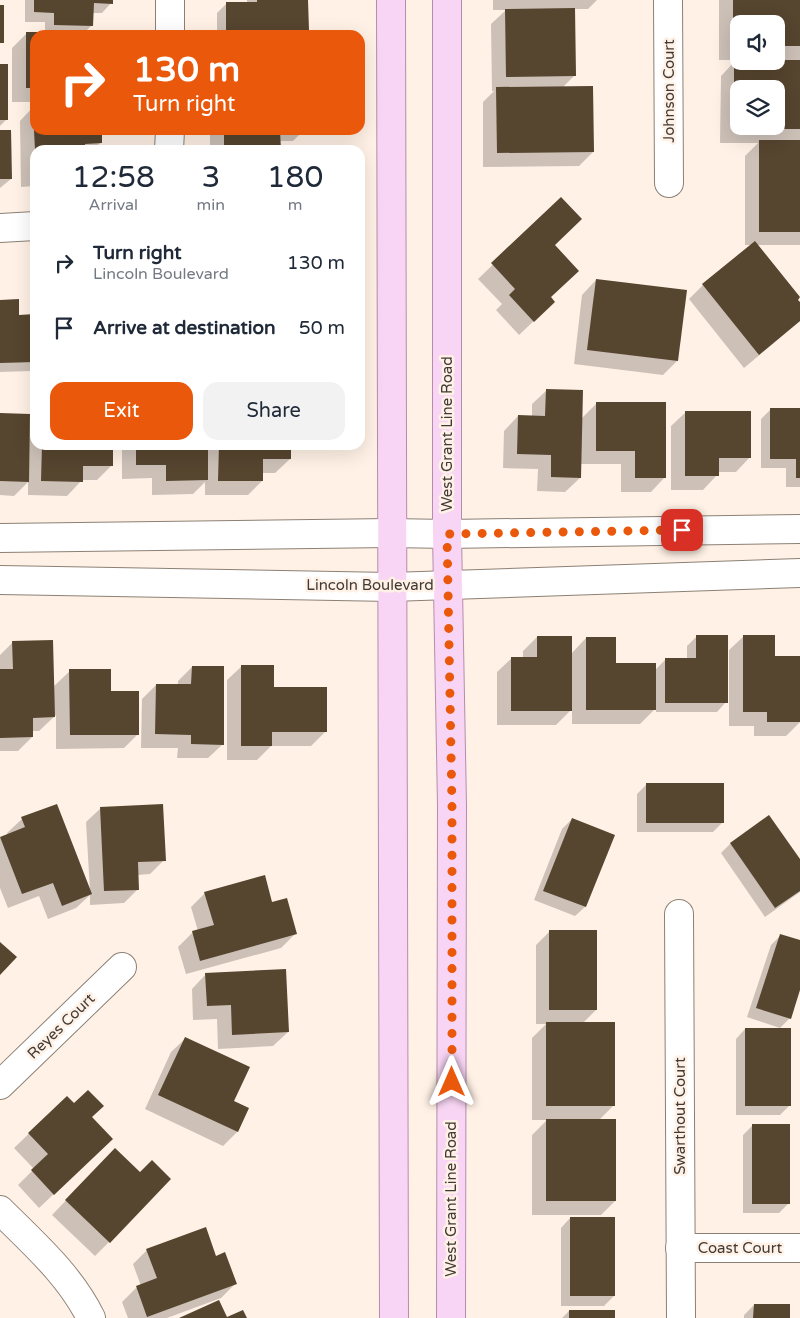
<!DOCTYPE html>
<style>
:root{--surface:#fff;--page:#f2f2f3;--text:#1f2937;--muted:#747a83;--accent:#ea580c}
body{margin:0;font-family:"Varela Round",sans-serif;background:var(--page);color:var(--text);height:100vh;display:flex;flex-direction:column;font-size:19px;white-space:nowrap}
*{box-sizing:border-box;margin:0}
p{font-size:16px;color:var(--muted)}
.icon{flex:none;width:28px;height:28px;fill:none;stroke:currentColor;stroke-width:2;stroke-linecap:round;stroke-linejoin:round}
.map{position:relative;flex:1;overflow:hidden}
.side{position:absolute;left:30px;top:145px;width:335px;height:305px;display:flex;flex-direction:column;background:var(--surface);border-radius:15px;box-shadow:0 5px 20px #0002}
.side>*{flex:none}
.banner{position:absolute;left:30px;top:30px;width:335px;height:105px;border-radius:15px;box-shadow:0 5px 20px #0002;background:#ea580c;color:#fff;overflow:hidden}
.buttons{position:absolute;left:730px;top:15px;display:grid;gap:10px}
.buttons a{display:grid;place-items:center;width:55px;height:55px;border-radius:10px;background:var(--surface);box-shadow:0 5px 20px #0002;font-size:25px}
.pin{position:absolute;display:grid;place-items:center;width:42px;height:42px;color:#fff;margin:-21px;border-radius:10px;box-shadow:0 2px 8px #0006}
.me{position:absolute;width:55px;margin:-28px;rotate:0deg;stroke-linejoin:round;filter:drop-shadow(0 0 4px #0008)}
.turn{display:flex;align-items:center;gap:18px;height:105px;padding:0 20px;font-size:22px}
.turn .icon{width:65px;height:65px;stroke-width:2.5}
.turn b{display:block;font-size:35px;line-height:42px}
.eta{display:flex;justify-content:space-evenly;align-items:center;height:85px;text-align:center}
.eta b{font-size:30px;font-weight:600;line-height:35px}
.button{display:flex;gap:10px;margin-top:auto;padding:10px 20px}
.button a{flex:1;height:58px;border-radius:15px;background:var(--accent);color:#fff;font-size:20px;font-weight:600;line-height:58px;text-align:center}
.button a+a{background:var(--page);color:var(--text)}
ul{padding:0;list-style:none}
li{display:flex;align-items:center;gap:15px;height:65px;padding:0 20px}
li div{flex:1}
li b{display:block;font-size:19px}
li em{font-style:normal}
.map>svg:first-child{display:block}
.shadow{fill:#0003;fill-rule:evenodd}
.building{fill:#56452f;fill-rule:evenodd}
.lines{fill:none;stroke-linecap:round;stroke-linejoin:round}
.minor-casing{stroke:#8c8075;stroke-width:30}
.tertiary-casing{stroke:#8c8075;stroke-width:30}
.primary-casing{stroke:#b48dac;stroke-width:30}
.minor{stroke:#fff;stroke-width:28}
.tertiary{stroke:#fff;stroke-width:28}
.primary{stroke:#f8d5f4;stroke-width:28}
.route{stroke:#ea580c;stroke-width:9;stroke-dasharray:0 16.2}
.labels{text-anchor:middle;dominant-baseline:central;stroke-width:5;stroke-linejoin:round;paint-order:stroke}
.street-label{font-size:15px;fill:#403a36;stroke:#fff1e5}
</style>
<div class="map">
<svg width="800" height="1318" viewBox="0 0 800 1318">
<rect width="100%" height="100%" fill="#fff1e5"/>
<!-- shadow -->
<g class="shadow">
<polygon points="25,0 111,0 111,3 102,13 92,13 92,25 82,35 35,35 35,102 12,102 12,48 27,33 45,33 45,22 25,22"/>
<polygon points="247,0 307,0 307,30 302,35 217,35 217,13 226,4 247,3"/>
<polygon points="493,0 597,0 588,9 574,9 574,76 563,87 593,152 579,166 483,167 483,102 494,91 492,91 491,24 506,10 493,10"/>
<path d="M719 0H800V245H757L800 304V321L744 368 689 299 703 285 752 245H745V156L758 143H720L721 76 736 60H719ZM739 24H776V61H739ZM739 89H776V126H739Z"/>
<polygon points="0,65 6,120 0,126"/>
<polygon points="34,106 35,130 101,130 101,142 93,150 35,150 35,186 21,187 20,121"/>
<polygon points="210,130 304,130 293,141 279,141 280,150 210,150"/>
<polygon points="0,131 11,179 0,188"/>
<polygon points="561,199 553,246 550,297 539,316 519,335 496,310 502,304 478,279"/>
<polygon points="596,280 677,361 663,375 574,364 582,295"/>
<polygon points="0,301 18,316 35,315 35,367 31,371 0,372"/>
<polygon points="547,390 581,419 597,403 665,477 651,492 621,492 621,464 580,464 580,478 565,492 537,491 538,469 503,468 504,431 518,416 532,417 532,404"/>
<polygon points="771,409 800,409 800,487 786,487 786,468 761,468 761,419"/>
<polygon points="686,412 750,457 736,472 717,472 717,475 703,490 671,490 671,426"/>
<polygon points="0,415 29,426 35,420 35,445 112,445 111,466 97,480 82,480 67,496 28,495 28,482 14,496 0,495"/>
<polygon points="122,445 290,445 290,459 275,473 262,473 262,481 248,495 205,495 205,482 193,494 152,495 152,478 122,479"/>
<polygon points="697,636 726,702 717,712 656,712 656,708 640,724 572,724 572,709 556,725 497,725 497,672 512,658 523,658 523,651 537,637 571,654 586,638 615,664 655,670 666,659 687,659 687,646"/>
<polygon points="744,636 773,657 800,657 800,722 786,736 754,736 754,726 729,726 729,650"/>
<polygon points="13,642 53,687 70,671 110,693 138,734 124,748 56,749 56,715 39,731 32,731 32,737 18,751 0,751 0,655"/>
<polygon points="242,666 272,688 325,732 311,746 271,746 257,760 227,760 227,680"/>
<polygon points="192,667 223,744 208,758 177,758 178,748 141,748 142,699 156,685 178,685 178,681"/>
<polygon points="646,785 723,822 713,832 637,832 637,794"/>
<polygon points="56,805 90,891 86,822 101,808 164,860 150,874 137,875 138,889 124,903 90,905 90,895 76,908 48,919 39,896 8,908 0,888 0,838 8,835 7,833 22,819"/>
<polygon points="769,817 800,862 800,892 765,917 721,853 730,844"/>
<polygon points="572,819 585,907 575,916 534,900 562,829"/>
<polygon points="205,893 271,904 295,934 281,948 186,974 178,947 193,932 198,931 191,907"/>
<polygon points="550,931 596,1010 582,1024 614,1105 599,1120 615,1201 601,1215 532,1215 532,1135 547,1120 532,1120 532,1038 546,1024 536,1024 536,945"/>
<polygon points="781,935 800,942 800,986 790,1018 780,1028 747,1017 771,945"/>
<polygon points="206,974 288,1032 273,1046 218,1049 217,1019 193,1020 192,989"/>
<polygon points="745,1029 790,1105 780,1115 736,1115 736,1039"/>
<polygon points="186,1038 232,1101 248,1109 237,1132 223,1146 145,1109 171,1052"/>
<polygon points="67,1097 91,1117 97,1153 39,1208 18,1185 34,1169 14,1148"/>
<polygon points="753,1125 789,1203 779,1213 743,1213 743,1135"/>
<polygon points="101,1164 109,1242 95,1256 52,1215"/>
<polygon points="570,1218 614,1296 604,1306 561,1306 561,1228"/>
<polygon points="147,1250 216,1257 235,1284 221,1298 167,1318 128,1318 122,1302 136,1288 141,1286 133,1264"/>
<polygon points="754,1305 789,1318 744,1318 744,1315"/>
<polygon points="569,1311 614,1318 562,1318"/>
</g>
<!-- building -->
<g class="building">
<polygon points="34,0 113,0 113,4 94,3 93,26 54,25 54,13 34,12"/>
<polygon points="257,0 308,0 309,30 226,32 226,2 257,2"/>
<polygon points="733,0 800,0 800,46 776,46 776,24 739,24 739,46 733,46"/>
<rect x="0" y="5" width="4" height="38"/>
<polygon points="575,8 576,76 506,77 505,9"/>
<polygon points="26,32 81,32 81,35 35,35 35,88 26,88"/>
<path d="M734 60H800V129H734ZM739 89H776V126H739Z"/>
<rect x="0" y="64" width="8" height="56"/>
<polygon points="593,86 594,152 497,153 496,87"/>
<polygon points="0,130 11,130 12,179 0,179"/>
<polygon points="34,130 102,130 102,143 85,144 85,150 35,150"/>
<polygon points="224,130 280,130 281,150 224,150"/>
<rect x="759" y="140" width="41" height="92"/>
<polygon points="561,197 582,219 555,245 579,271 551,297 555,302 534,322 509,295 515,289 491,263"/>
<polygon points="755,241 800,297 798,300 800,302 800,321 759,355 702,284"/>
<polygon points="596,279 687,290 678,361 587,350"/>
<polygon points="19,299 19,315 35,314 35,362 0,363 0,300"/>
<polygon points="546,389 583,390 581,478 551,477 551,455 517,454 518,415 545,416"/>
<polygon points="596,402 666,402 666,478 635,478 635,451 596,451"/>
<polygon points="770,408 800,408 800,478 796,478 796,459 770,459"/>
<polygon points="685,411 751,411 751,458 719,458 719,476 685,476"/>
<polygon points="0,413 30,414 29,482 0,481"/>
<polygon points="42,445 113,445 113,466 83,466 83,482 41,481"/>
<polygon points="136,445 208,445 208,480 166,481 166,465 136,465"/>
<polygon points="219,445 291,445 291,459 263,459 263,481 218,481"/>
<polygon points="696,635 728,635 728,703 665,703 665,658 696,658"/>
<polygon points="743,635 775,635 775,656 800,656 800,722 767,722 767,712 743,712"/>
<polygon points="537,636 572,636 572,711 511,711 511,657 537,657"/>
<polygon points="586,637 616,637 616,663 656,663 656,710 586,710"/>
<polygon points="53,640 55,717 33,718 33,737 0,738 0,669 13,669 12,641"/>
<polygon points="241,665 274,665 274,687 327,687 327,732 272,732 272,746 241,746"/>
<polygon points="192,666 224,666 224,745 191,744 191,735 155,734 156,684 191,684"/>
<polygon points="69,669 111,669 111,691 139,691 139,735 70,735"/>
<rect x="646" y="783" width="78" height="40"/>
<polygon points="57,804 92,894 62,906 53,883 22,894 0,837 25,827 21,817"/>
<polygon points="163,804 166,861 138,862 139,890 104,891 100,807"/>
<polygon points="769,815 800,859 800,891 775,908 730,843"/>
<polygon points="572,818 615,835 586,907 543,891"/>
<polygon points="265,875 272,902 287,898 297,934 200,961 192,931 214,925 204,892"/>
<rect x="549" y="930" width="48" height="80"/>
<polygon points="780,934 800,940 800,990 791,1019 756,1008"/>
<polygon points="0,942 17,957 0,975"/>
<polygon points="286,969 289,1032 232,1035 231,1005 207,1006 205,973"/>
<rect x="546" y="1022" width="69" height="84"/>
<rect x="745" y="1028" width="46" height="78"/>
<polygon points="185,1037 250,1067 234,1101 249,1108 238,1132 158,1095"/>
<polygon points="88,1090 104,1106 92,1117 113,1139 54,1195 31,1170 48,1154 28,1133 67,1096 74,1103"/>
<rect x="546" y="1119" width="70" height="82"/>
<rect x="752" y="1124" width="38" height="80"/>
<polygon points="115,1148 140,1172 152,1160 171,1179 110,1243 65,1200"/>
<rect x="570" y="1217" width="45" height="79"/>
<polygon points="206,1227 216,1256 225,1252 237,1284 147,1317 136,1286 157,1278 146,1249"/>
<polygon points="219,1300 227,1317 243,1310 247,1318 179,1318"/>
<polygon points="754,1304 790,1304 790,1318 753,1318"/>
<rect x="569" y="1310" width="46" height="8"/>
</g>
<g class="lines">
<defs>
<g id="minor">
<polyline points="170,0 170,35"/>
<polyline points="668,0 669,183"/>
<polyline points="169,150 170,130"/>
<polyline points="0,228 35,226"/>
<polyline points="0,538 391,533"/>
<polyline points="0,580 391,587"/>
<polyline points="679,914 681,1318"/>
<polyline points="0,1085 122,967"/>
<path d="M0 1210C33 1243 70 1275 91 1318"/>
<polyline points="680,1248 800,1248"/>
</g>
<g id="tertiary">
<polyline points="391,533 447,534 800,529"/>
<polyline points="391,587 800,573"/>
</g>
<g id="primary">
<polyline points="391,0 394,1318"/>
<polyline points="447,0 447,534 452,806 451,1318"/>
</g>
</defs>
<!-- minor casing -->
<use href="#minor" class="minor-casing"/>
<!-- tertiary casing -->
<use href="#tertiary" class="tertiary-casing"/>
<!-- primary casing -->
<use href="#primary" class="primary-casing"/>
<!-- minor -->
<use href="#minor" class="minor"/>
<!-- tertiary -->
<use href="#tertiary" class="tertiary"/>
<!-- primary -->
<use href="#primary" class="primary"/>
</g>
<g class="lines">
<!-- route -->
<polyline class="route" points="452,1082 452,806 447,534 682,530"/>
</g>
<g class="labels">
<!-- street labels -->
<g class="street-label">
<text transform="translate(669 91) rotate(-90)">Johnson Court</text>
<text transform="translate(447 434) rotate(-90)">West Grant Line Road</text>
<text x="370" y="585">Lincoln Boulevard</text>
<text transform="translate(61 1026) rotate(-44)">Reyes Court</text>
<text transform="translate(680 1116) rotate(-90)">Swarthout Court</text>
<text transform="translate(451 1199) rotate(-90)">West Grant Line Road</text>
<text x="740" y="1248">Coast Court</text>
</g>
</g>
</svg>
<div class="buttons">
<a><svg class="icon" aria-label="sound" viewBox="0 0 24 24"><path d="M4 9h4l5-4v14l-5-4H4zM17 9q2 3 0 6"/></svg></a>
<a><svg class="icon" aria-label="layers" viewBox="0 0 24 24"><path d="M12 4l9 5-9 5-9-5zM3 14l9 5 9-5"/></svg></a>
</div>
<div class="pin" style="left:682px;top:530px;background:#d93025"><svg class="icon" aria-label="arrive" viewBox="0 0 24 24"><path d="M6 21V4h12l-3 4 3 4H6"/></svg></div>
<svg class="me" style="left:452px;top:1082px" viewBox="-20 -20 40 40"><path d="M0-17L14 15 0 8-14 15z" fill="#ea580c" stroke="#fff" stroke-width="4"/></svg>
<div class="banner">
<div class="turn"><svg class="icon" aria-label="right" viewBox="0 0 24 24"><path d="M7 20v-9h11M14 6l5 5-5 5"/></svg><div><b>130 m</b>Turn right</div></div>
</div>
<section class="side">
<div class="eta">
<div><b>12:58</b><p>Arrival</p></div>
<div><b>3</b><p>min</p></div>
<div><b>180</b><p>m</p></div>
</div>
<ul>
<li><svg class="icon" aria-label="right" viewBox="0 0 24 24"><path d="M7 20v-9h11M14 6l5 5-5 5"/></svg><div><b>Turn right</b><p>Lincoln Boulevard</p></div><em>130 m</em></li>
<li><svg class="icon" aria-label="arrive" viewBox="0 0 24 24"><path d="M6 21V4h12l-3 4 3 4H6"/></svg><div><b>Arrive at destination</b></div><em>50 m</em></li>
</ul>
<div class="button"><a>Exit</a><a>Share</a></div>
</section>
</div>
